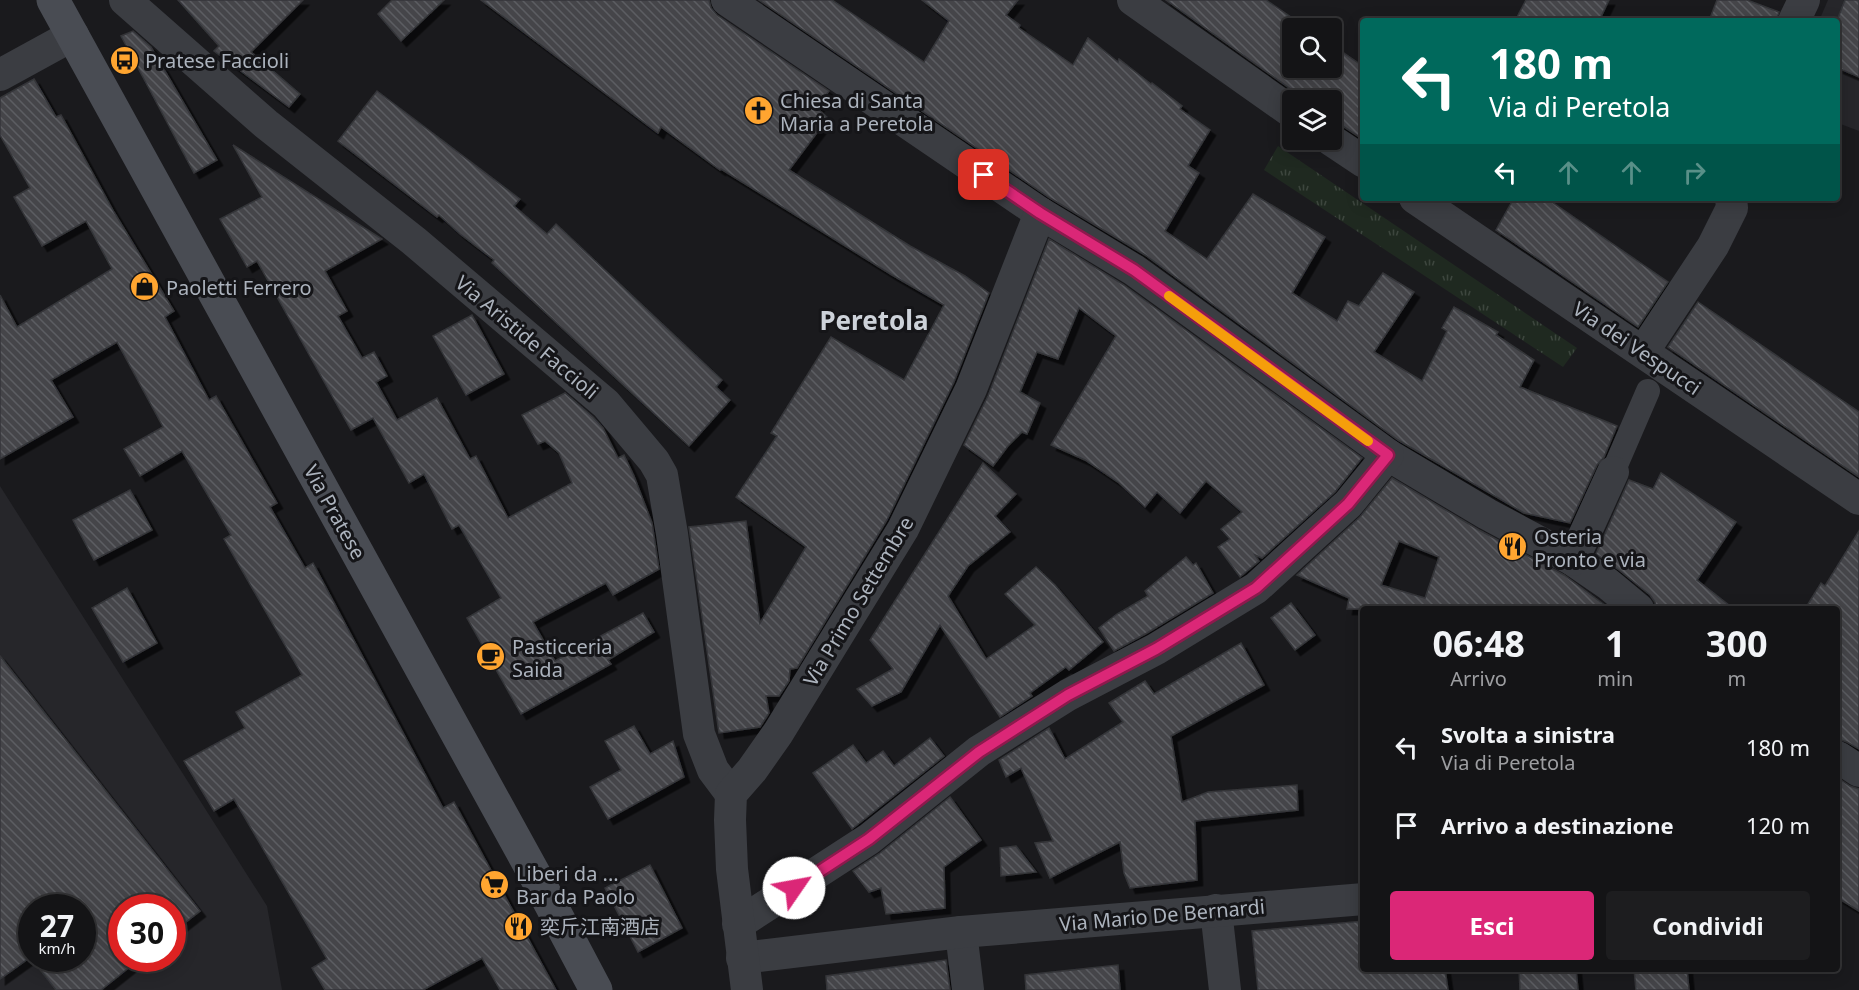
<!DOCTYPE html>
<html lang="it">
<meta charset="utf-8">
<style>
:root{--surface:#141416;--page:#1d1d1f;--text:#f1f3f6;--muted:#9d9ea1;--line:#333335;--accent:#db2777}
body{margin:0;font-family:"Noto Sans","Noto Sans SC",sans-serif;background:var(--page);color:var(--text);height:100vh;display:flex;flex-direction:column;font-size:22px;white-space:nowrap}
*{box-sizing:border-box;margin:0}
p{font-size:20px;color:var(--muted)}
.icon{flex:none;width:33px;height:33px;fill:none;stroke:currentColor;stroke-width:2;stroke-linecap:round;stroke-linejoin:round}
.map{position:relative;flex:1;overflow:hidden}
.drawer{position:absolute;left:1360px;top:606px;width:480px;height:366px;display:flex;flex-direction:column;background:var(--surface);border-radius:6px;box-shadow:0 3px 15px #0003,0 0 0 2px var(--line)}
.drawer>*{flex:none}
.top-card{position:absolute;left:1360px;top:18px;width:480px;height:183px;border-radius:6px;box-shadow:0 3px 15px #0003,0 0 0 2px var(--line);background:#00695c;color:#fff;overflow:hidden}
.fabs{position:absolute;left:1282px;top:18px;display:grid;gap:12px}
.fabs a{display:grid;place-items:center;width:60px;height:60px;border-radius:6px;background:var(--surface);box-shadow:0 3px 15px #0003,0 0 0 2px var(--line);font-size:30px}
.speed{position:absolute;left:18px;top:894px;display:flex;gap:12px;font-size:30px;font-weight:700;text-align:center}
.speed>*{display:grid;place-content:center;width:78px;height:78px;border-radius:50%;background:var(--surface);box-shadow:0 3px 15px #0003,0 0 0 2px var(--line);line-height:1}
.speed small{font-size:15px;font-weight:400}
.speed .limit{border:9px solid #d22;background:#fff;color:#111}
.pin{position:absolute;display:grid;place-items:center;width:51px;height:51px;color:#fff;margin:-26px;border-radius:12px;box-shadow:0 3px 9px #0006}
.me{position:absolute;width:66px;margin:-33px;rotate:57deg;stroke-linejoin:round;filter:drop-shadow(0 0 4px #0008)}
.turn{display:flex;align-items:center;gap:21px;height:126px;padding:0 30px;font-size:27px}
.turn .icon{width:78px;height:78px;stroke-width:2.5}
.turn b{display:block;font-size:42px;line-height:51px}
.lanes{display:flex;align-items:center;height:57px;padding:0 30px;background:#0003;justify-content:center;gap:30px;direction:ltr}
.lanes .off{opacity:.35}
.eta{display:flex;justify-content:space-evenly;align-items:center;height:102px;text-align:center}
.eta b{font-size:36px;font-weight:700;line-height:42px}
.action{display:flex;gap:12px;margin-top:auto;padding:12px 30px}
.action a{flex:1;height:69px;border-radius:6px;background:var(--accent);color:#fff;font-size:24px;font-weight:700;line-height:69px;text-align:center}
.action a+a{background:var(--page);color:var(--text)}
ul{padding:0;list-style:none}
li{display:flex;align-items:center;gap:18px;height:78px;padding:0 30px}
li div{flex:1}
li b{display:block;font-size:22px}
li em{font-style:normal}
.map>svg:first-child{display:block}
.built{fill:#26262a;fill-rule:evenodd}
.grass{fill:url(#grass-tufts)}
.building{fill:url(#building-back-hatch);stroke:#343539;stroke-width:1.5;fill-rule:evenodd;filter:url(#shadow)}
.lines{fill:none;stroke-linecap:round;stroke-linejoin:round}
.pedestrian{stroke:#3b3d42;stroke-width:24}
.minor{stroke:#3b3d42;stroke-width:32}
.secondary{stroke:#494c53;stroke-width:33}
.route-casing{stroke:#8e194d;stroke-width:15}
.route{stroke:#db2777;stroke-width:10}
.slow{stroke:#f59e0b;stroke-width:10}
.labels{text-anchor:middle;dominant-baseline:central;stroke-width:6;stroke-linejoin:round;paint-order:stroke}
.poi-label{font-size:20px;fill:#acb3bd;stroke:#151518;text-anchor:start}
.street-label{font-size:20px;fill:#acb3bd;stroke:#151518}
.district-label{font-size:26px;font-weight:bold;fill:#cdd2d9;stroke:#151518}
</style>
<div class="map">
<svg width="1859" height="990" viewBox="0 0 1859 990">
<defs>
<pattern id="grass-tufts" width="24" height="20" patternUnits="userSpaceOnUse" patternTransform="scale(1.5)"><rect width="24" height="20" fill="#1f2920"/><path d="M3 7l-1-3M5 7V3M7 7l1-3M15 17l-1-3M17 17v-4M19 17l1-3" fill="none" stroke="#3d463e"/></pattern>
<pattern id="building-back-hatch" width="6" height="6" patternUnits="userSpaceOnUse" patternTransform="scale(1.5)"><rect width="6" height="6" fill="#44454a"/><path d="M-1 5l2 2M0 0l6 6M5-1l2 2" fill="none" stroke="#5c5d62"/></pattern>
<filter id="shadow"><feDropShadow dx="5.5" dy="5.5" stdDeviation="0" flood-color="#0009"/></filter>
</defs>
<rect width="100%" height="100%" fill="#1a1a1d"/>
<!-- built -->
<g class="built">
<polygon points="1828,0 1859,0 1859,131 1838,123 1838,21 1819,21"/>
<path d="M0 486 267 906 282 990H0ZM32 908H82V958H32ZM122 908H172V958H122Z"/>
</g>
<!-- grass -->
<polygon class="grass" points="1278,146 1577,348 1563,367 1264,170"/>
<!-- building -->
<g class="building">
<polygon points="178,0 303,0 251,52 300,94 289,107 214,51 219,46"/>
<polygon points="392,0 444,0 401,41 378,14"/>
<polygon points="481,0 709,0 711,8 717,15 829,91 817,108 828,118 789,170 910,246 965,276 989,293 954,382 887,520 797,668 790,669 789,681 779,696 766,696 769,713 760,727 719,733 689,527 746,521 760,623 806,547 736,497 777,436 771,433 831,337 904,380 944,305 892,275 721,169 720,170 661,127 658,133"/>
<polygon points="759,0 832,0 924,62 949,21 922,0 1018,0 1006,15 1020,25 1019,28 1073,65 1088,38 1118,62 1119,59 1151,84 1152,83 1182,106 1180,109 1210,130 1188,166 1199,173 1165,231 1207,259 1253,194 1325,237 1292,293 1337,321 1348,301 1359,306 1383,273 1414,292 1374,352 1422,381 1447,331 1442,328 1454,307 1498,332 1496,335 1534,360 1520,387 1617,426 1604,457 1597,465 1570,523 1524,513 1398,440 1145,255 1050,198"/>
<polygon points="1166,0 1266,0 1307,28 1293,28 1293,68 1332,68 1332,45 1364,67 1364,140 1332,119 1332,100 1306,100"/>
<polygon points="1526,0 1609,0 1599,21 1515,21"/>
<polygon points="1717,0 1747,0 1779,12 1776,21 1709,21"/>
<polygon points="1845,0 1859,0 1859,77 1838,68 1838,18"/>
<polygon points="133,31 151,47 217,160 194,173 121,36"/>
<polygon points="34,79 56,117 61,115 114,212 174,311 165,317 209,400 216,396 277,503 270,507 305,568 313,563 443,808 454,802 556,990 500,990 482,958 423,990 325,990 312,968 327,959 234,799 214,811 184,761 245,728 236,712 302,675 224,539 231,535 182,451 140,476 124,449 163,427 117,342 51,380 73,417 0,459 0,295 17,327 112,269 86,221 42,246 14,197 30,188 0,135 0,98"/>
<polygon points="377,91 520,199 514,206 547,234 556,224 722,380 716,387 730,400 689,446 492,263 494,260 460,234 439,215 437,217 338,141"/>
<polygon points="233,145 382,239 325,271 347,311 338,316 362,358 374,352 387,376 376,382 397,420 437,398 470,459 476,456 508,518 572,483 559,453 545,441 538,444 522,415 565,393 593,417 603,428 618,458 624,455 634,476 652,523 659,569 613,595 606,583 533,622 555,661 643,613 654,632 608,660 611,664 521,714 467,618 501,598 459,525 452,529 424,474 409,483 373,418 351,430 257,261 247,267 220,219 262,197"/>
<polygon points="1514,198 1546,198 1668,282 1638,327 1496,230"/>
<polygon points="1049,239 1124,285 1362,458 1335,492 1262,558 1255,555 1259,561 1240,577 1218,547 1230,539 1221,529 1242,512 1206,481 1180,513 1157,492 1145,507 1119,483 1085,460 1051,445 1116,336 1079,308 1058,359 1037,352 1020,392 1040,403 1027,434 1022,432 1008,446 993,466 964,445 988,396"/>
<polygon points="1698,302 1859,412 1859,477 1668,347"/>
<polygon points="472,315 504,374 466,395 433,336"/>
<polygon points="983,463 1016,494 995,516 1010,532 968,566 948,596 986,659 1035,625 1005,594 1036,567 1055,585 1103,642 1069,670 1066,667 1030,693 1032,696 1000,717 940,625 901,692 872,706 857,689 893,669 870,640"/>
<polygon points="1661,473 1736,522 1697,580 1734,609 1656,609 1655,602 1650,595 1619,570 1596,554 1629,480 1653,489"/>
<path d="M1392 478 1479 530 1564 575 1610 609H1347L1349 598 1297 575 1360 517ZM1399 541 1439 557 1425 598 1381 585Z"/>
<polygon points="130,490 152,530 94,560 73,520"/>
<polygon points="1859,531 1859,749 1847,742 1838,739 1838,609 1805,609 1821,583 1825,586"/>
<polygon points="1186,557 1193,565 1196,563 1213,593 1147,633 1114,651 1099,628 1117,614 1148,596 1145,591"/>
<polygon points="127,588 157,643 123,662 92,608"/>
<polygon points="1291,603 1315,635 1295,650 1271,618"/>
<polygon points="1241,643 1264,685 1171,736 1182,802 1208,792 1297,785 1298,810 1195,821 1197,880 1130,888 1124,873 1120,842 1050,878 1035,843 1053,841 1021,768 1006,777 999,760 1049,728 1065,759 1123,722 1109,703 1145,681 1154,694"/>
<polygon points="0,656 200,911 172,933 172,908 122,908 122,958 141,958 101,990 56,990 31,958 82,958 82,908 32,908 32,956 0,979"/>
<polygon points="634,726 650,754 673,741 684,777 608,819 590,787 621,770 605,741"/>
<polygon points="930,738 944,756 852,829 813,773 853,745 866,763 883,751 894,766"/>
<polygon points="1838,778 1850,786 1859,789 1859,911 1838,898"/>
<polygon points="950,797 981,840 944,867 945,908 886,914 881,888 869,892 853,871 880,853"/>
<polygon points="1016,846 1036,872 1001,876 1000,848"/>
<polygon points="650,865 682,928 638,952 605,888"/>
<polygon points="1364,921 1364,969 1445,969 1448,990 1258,990 1252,931"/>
<polygon points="946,960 950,990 827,990 826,976"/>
<polygon points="1118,965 1120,990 1026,990 1025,975"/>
<polygon points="1519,969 1576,969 1578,990 1520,990"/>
<polygon points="1634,969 1687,969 1689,990 1636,990"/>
</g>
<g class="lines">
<!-- pedestrian -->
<polyline class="pedestrian" points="1613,472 1648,391"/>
<!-- minor -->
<g class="minor">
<polyline points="125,0 266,124 414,241 606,404 654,461 662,475 672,534 699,734 713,770 731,794"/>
<polyline points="727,0 1040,213 1134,270 1388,455 1487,514 1573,560 1608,584 1638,609"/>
<polyline points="1133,0 1293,113"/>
<polyline points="1794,21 1804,0"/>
<polyline points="0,75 73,35"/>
<polyline points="1331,140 1364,162"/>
<polyline points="1415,198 1859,499"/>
<polyline points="1643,352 1713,246 1732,208 1731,198"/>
<polyline points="1573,560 1613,472"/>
<polyline points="1838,757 1859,771"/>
<polyline points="1216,910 1225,990"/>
<polyline points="738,924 869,839 979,751 1068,695 1156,649 1256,588 1348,504 1388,455"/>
<polyline points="961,932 968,990"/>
<polyline points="742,958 961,932 1364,899"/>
<polyline points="747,990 732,869 730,820 731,794 752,770 778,733 903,529 971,389 1040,213"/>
</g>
<!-- secondary -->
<polyline class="secondary" points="53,0 542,888 596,990"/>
</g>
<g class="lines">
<defs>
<polyline id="route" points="794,888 869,839 979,752 1068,695 1156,649 1256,588 1348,504 1388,455 1134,270 1040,213 984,175"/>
</defs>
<!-- route casing -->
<use href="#route" class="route-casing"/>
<!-- route -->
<use href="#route" class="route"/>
<!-- slow -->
<polyline class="slow" points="1169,296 1368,441"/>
</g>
<!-- icons -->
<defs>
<symbol id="bus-disc" viewBox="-11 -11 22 22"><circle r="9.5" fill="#ffa530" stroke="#151518"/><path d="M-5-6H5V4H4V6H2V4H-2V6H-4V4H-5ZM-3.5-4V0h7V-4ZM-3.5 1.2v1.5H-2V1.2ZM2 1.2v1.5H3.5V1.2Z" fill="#111"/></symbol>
<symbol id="church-disc" viewBox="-11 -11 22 22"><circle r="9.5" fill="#ffa530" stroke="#151518"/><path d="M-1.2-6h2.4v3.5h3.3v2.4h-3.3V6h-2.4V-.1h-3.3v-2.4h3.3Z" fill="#111"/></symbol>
<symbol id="shop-disc" viewBox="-11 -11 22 22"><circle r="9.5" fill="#ffa530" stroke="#151518"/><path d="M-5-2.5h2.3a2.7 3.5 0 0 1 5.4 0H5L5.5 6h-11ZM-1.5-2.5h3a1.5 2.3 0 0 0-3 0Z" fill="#111"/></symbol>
<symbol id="restaurant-disc" viewBox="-11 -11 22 22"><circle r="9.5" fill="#ffa530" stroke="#151518"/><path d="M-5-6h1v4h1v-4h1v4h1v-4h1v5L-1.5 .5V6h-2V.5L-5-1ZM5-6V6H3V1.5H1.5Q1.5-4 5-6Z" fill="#111"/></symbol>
<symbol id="cafe-disc" viewBox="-11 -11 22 22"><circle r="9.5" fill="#ffa530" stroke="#151518"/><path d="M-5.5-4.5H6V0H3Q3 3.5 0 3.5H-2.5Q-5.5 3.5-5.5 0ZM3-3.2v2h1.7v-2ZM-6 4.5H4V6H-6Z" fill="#111"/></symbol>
<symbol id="supermarket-disc" viewBox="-11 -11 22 22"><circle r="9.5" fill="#ffa530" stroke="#151518"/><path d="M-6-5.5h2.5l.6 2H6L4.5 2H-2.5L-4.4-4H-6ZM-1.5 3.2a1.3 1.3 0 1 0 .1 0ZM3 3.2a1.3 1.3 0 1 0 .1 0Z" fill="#111"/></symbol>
</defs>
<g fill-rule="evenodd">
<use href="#bus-disc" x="108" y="44" width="33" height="33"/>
<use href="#church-disc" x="742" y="94" width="33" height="33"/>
<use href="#shop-disc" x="128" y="270" width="33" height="33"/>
<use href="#restaurant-disc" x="1496" y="530" width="33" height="33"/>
<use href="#cafe-disc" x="474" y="640" width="33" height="33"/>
<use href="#supermarket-disc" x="478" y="868" width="33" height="33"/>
<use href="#restaurant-disc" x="502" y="910" width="33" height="33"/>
</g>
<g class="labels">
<!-- poi labels -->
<g class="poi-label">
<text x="145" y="60">Pratese Faccioli</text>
<text x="780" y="100">Chiesa di Santa<tspan x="780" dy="23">Maria a Peretola</tspan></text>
<text x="166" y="287">Paoletti Ferrero</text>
<text x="1534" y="536">Osteria<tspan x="1534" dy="23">Pronto e via</tspan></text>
<text x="512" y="646">Pasticceria<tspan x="512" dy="23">Saida</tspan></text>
<text x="516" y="873">Liberi da ...<tspan x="516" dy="23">Bar da Paolo</tspan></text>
<text x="540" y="926">奕斤江南酒店</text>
</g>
<!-- street labels -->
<g class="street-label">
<text transform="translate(527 337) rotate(40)">Via Aristide Faccioli</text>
<text transform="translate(1637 348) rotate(34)">Via dei Vespucci</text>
<text transform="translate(335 512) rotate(61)">Via Pratese</text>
<text transform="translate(858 601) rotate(-59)">Via Primo Settembre</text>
<text transform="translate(1162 915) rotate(-5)">Via Mario De Bernardi</text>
</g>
<!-- district labels -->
<g class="district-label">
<text x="874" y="320">Peretola</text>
</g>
</g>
</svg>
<div class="fabs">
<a><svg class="icon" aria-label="search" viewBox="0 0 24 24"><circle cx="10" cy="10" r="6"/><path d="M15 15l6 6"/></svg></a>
<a><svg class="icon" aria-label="layers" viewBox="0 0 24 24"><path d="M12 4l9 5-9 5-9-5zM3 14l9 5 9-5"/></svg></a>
</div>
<div class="speed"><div>27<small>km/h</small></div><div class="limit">30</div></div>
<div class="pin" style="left:984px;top:175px;background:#d93025"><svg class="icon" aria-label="arrive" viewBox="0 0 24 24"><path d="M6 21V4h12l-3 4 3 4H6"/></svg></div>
<svg class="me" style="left:794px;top:888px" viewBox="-20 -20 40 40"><circle r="19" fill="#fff"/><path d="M0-13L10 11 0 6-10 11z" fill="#db2777"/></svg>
<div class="top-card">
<div class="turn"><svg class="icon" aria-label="left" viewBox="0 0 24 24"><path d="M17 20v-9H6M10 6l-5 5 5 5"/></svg><div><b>180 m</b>Via di Peretola</div></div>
<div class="lanes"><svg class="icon" aria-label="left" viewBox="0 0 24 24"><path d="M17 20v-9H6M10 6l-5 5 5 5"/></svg><svg class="icon off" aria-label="ahead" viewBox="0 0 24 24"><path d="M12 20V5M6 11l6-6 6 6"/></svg><svg class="icon off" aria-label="ahead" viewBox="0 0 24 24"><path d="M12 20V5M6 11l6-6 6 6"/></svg><svg class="icon off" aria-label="right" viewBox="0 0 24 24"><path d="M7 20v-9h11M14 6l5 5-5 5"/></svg></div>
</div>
<section class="drawer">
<div class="eta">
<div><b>06:48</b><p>Arrivo</p></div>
<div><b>1</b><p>min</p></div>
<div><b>300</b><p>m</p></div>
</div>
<ul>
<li><svg class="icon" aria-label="left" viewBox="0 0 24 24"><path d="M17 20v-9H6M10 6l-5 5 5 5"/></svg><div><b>Svolta a sinistra</b><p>Via di Peretola</p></div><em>180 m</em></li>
<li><svg class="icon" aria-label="arrive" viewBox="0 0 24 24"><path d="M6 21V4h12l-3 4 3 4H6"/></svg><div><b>Arrivo a destinazione</b></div><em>120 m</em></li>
</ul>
<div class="action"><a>Esci</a><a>Condividi</a></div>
</section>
</div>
